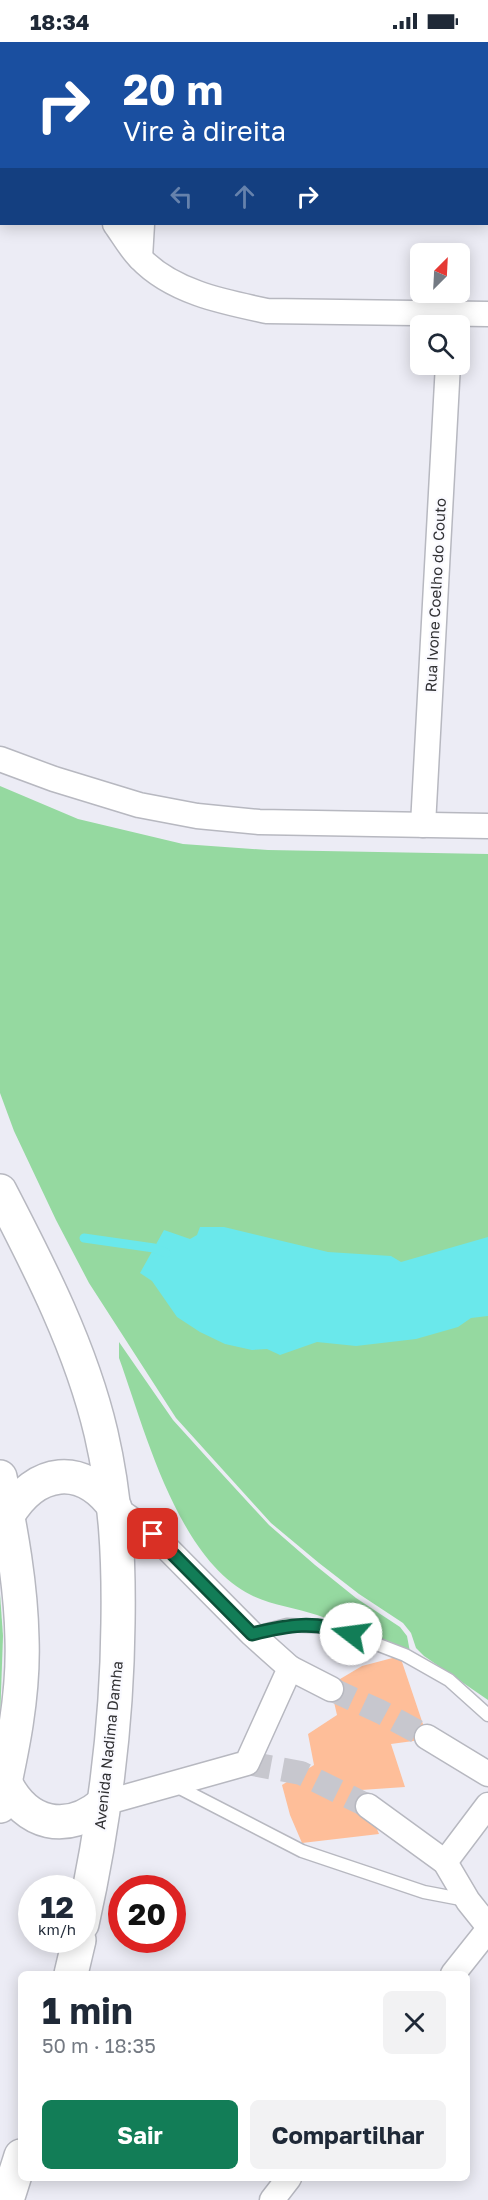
<!DOCTYPE html>
<html lang="pt">
<meta charset="utf-8">
<style>
:root{--surface:#fff;--page:#f2f2f3;--text:#1f2937;--muted:#747a83;--accent:#127d57}
body{margin:0;font-family:"Golos Text",sans-serif;background:var(--page);color:var(--text);height:100vh;display:flex;flex-direction:column;font-size:22px;white-space:nowrap}
*{box-sizing:border-box;margin:0}
p{font-size:20px;color:var(--muted)}
.icon{flex:none;width:33px;height:33px;fill:none;stroke:currentColor;stroke-width:2;stroke-linecap:round;stroke-linejoin:round}
.map{position:relative;flex:1;overflow:hidden}
.drawer{position:absolute;left:18px;top:1929px;width:452px;height:210px;display:flex;flex-direction:column;background:var(--surface);border-radius:9px;box-shadow:0 3px 15px #0003}
.drawer>*{flex:none}
.hud{position:absolute;left:0px;top:0px;width:489px;height:183px;box-shadow:0 3px 15px #0003;background:#1a4fa0;color:#fff;overflow:hidden}
.needle{width:39px;rotate:24deg}
.fabs{position:absolute;left:410px;top:201px;display:grid;gap:12px}
.fabs a{display:grid;place-items:center;width:60px;height:60px;border-radius:9px;background:var(--surface);box-shadow:0 3px 15px #0003;font-size:30px}
.speed{position:absolute;left:18px;top:1833px;display:flex;gap:12px;font-size:30px;font-weight:700;text-align:center}
.speed>*{display:grid;place-content:center;width:78px;height:78px;border-radius:50%;background:var(--surface);box-shadow:0 3px 15px #0003;line-height:1}
.speed small{font-size:15px;font-weight:400}
.speed .limit{border:9px solid #d22;background:#fff;color:#111}
.pin{position:absolute;display:grid;place-items:center;width:51px;height:51px;color:#fff;margin:-26px;border-radius:12px;box-shadow:0 3px 9px #0006}
.me{position:absolute;width:66px;margin:-33px;rotate:285deg;stroke-linejoin:round;filter:drop-shadow(0 0 4px #0008)}
.turn{display:flex;align-items:center;gap:21px;height:126px;padding:0 24px;font-size:27px}
.turn .icon{width:78px;height:78px;stroke-width:2.5}
.turn b{display:block;font-size:42px;line-height:51px}
.lanes{display:flex;align-items:center;height:57px;padding:0 24px;background:#0003;justify-content:center;gap:30px;direction:ltr}
.lanes .off{opacity:.35}
.round{display:grid;place-items:center;flex:none;width:63px;height:63px;border-radius:9px;background:var(--page)}
.summary{display:flex;align-items:center;justify-content:space-between;height:102px;padding:0 24px}
h1{font-size:36px;font-weight:700;line-height:45px}
.cta{display:flex;gap:12px;margin-top:auto;padding:12px 24px}
.cta a{flex:1;height:69px;border-radius:9px;background:var(--accent);color:#fff;font-size:24px;font-weight:700;line-height:69px;text-align:center}
.cta a+a{background:var(--page);color:var(--text)}
.status{display:flex;justify-content:space-between;align-items:center;height:42px;padding:0 30px;background:var(--surface);direction:ltr}
.status svg{height:16px;fill:currentColor}
.map>svg:first-child{display:block}
.green{fill:#95d9a0}
.water{fill:#6ae8eb}
.lines{fill:none;stroke-linecap:round;stroke-linejoin:round}
.stream{stroke:#6ae8eb;stroke-width:9}
.building{fill:#febe99}
.minor-tunnel{stroke:#c7c7ce;stroke-width:24;stroke-dasharray:24 12;stroke-linecap:butt}
.service-casing{stroke:#b7b8c0;stroke-width:15}
.minor-casing{stroke:#b7b8c0;stroke-width:27}
.primary-casing{stroke:#b7b8c0;stroke-width:36}
.service{stroke:#fff;stroke-width:12}
.minor{stroke:#fff;stroke-width:24}
.primary{stroke:#fff;stroke-width:33}
.route-casing{stroke:#0c5139;stroke-width:15}
.route{stroke:#127d57;stroke-width:10}
.labels{text-anchor:middle;dominant-baseline:central;stroke-width:4.5;stroke-linejoin:round;paint-order:stroke}
.street-label{font-size:15px;fill:#313134;stroke:#fafaff}
</style>
<div class="status"><b>18:34</b><svg viewBox="0 0 49 12"><path d="M0 12V9h3v3zM5 12V6h3v6zM10 12V3h3v9zM15 12V0h3v12zM26 1h20v11H26zM47 4h2v5h-2z"/></svg></div>
<div class="map">
<svg width="488" height="2158" viewBox="0 0 488 2158">
<rect width="100%" height="100%" fill="#ececf5"/>
<!-- green -->
<g class="green">
<polygon points="0,744 78,777 183,802 268,808 488,812 488,1658 424,1614 416,1606 411,1591 403,1581 359,1552 319,1521 271,1481 176,1376 89,1241 56,1178 14,1089 0,1051"/>
<path d="M119 1300 173 1378 211 1420 269 1483 315 1523 356 1556 400 1585 407 1594 410 1610C379 1597 348 1583 317 1573 296 1566 271 1563 251 1553 177 1516 145 1388 119 1316Z"/>
<polygon points="0,1552 3,1594 0,1678"/>
</g>
<!-- water -->
<polygon class="water" points="200,1185 224,1185 328,1210 391,1214 401,1220 488,1195 488,1274 471,1276 458,1285 416,1297 356,1304 317,1300 280,1313 267,1307 252,1308 225,1302 200,1290 177,1275 152,1239 140,1231 164,1188 190,1197 197,1193"/>
<g class="lines">
<!-- stream -->
<polyline class="stream" points="84,1196 154,1206 166,1211"/>
</g>
<!-- building -->
<polygon class="building" points="400,1614 428,1697 391,1702 405,1745 361,1748 379,1792 302,1801 290,1773 282,1743 314,1723 308,1692 337,1673 330,1643 362,1624"/>
<g class="lines">
<!-- minor-tunnel -->
<g class="minor-tunnel">
<polyline points="331,1647 381,1670 427,1695"/>
<polyline points="247,1721 301,1731 368,1764"/>
</g>
<defs>
<g id="service">
<polyline points="252,1592 287,1583 332,1585 405,1613 449,1638 488,1673"/>
<polyline points="174,1743 302,1809 424,1850 466,1858"/>
</g>
<g id="minor">
<polyline points="150,2 151,0"/>
<polyline points="0,20 2,22"/>
<path d="M115 182C123 193 130 206 140 216 172 250 224 260 267 269L488 272"/>
<polyline points="140,216 142,182"/>
<polyline points="0,717 54,737 139,763 197,774 259,780 488,784"/>
<polyline points="423,783 448,322"/>
<polyline points="290,1626 331,1647"/>
<polyline points="427,1695 488,1732"/>
<polyline points="104,1761 247,1721 290,1626 252,1592 153,1492 115,1466"/>
<polyline points="368,1764 445,1820 468,1859 488,1884"/>
<polyline points="445,1820 488,1763"/>
<polyline points="453,1932 488,1888"/>
<polyline points="272,2158 289,2136"/>
</g>
<g id="primary">
<path d="M0 1149C40 1226 81 1306 101 1391 116 1456 119 1515 118 1581 117 1682 104 1783 82 1882"/>
<path d="M0 1435C11 1488 21 1543 22 1597 24 1654 12 1709 0 1764"/>
<path d="M8 1473C36 1427 82 1420 115 1466"/>
<path d="M5 1740C26 1783 67 1793 104 1761"/>
<polyline points="71,1932 79,1898"/>
<polyline points="7,2158 21,2114"/>
</g>
</defs>
<!-- service casing -->
<use href="#service" class="service-casing"/>
<!-- minor casing -->
<use href="#minor" class="minor-casing"/>
<!-- primary casing -->
<use href="#primary" class="primary-casing"/>
<!-- service -->
<use href="#service" class="service"/>
<!-- minor -->
<use href="#minor" class="minor"/>
<!-- primary -->
<use href="#primary" class="primary"/>
</g>
<g class="lines">
<defs>
<path id="route" d="M153 1492 252 1592C288 1583 315 1578 351 1592"/>
</defs>
<!-- route casing -->
<use href="#route" class="route-casing"/>
<!-- route -->
<use href="#route" class="route"/>
</g>
<g class="labels">
<!-- street labels -->
<g class="street-label">
<text transform="translate(435 553) rotate(-87)">Rua Ivone Coelho do Couto</text>
<text transform="translate(108 1703) rotate(-84)">Avenida Nadima Damha</text>
</g>
</g>
</svg>
<div class="fabs">
<a><svg class="needle" viewBox="-14 -14 28 28"><path d="M0-13l5 13h-10z" fill="#e53935"/><path d="M0 13l5-13h-10z" fill="#747a83"/></svg></a>
<a><svg class="icon" aria-label="search" viewBox="0 0 24 24"><circle cx="10" cy="10" r="6"/><path d="M15 15l6 6"/></svg></a>
</div>
<div class="speed"><div>12<small>km/h</small></div><div class="limit">20</div></div>
<div class="pin" style="left:153px;top:1492px;background:#d93025"><svg class="icon" aria-label="arrive" viewBox="0 0 24 24"><path d="M6 21V4h12l-3 4 3 4H6"/></svg></div>
<svg class="me" style="left:351px;top:1592px" viewBox="-20 -20 40 40"><circle r="19" fill="#fff"/><path d="M0-13L10 11 0 6-10 11z" fill="#127d57"/></svg>
<div class="hud">
<div class="turn"><svg class="icon" aria-label="right" viewBox="0 0 24 24"><path d="M7 20v-9h11M14 6l5 5-5 5"/></svg><div><b>20 m</b>Vire à direita</div></div>
<div class="lanes"><svg class="icon off" aria-label="left" viewBox="0 0 24 24"><path d="M17 20v-9H6M10 6l-5 5 5 5"/></svg><svg class="icon off" aria-label="ahead" viewBox="0 0 24 24"><path d="M12 20V5M6 11l6-6 6 6"/></svg><svg class="icon" aria-label="right" viewBox="0 0 24 24"><path d="M7 20v-9h11M14 6l5 5-5 5"/></svg></div>
</div>
<section class="drawer">
<div class="summary"><div><h1>1 min</h1><p>50 m · 18:35</p></div><a class="round"><svg class="icon" aria-label="close" viewBox="0 0 24 24"><path d="M6 6l12 12M18 6L6 18"/></svg></a></div>
<div class="cta"><a>Sair</a><a>Compartilhar</a></div>
</section>
</div>
